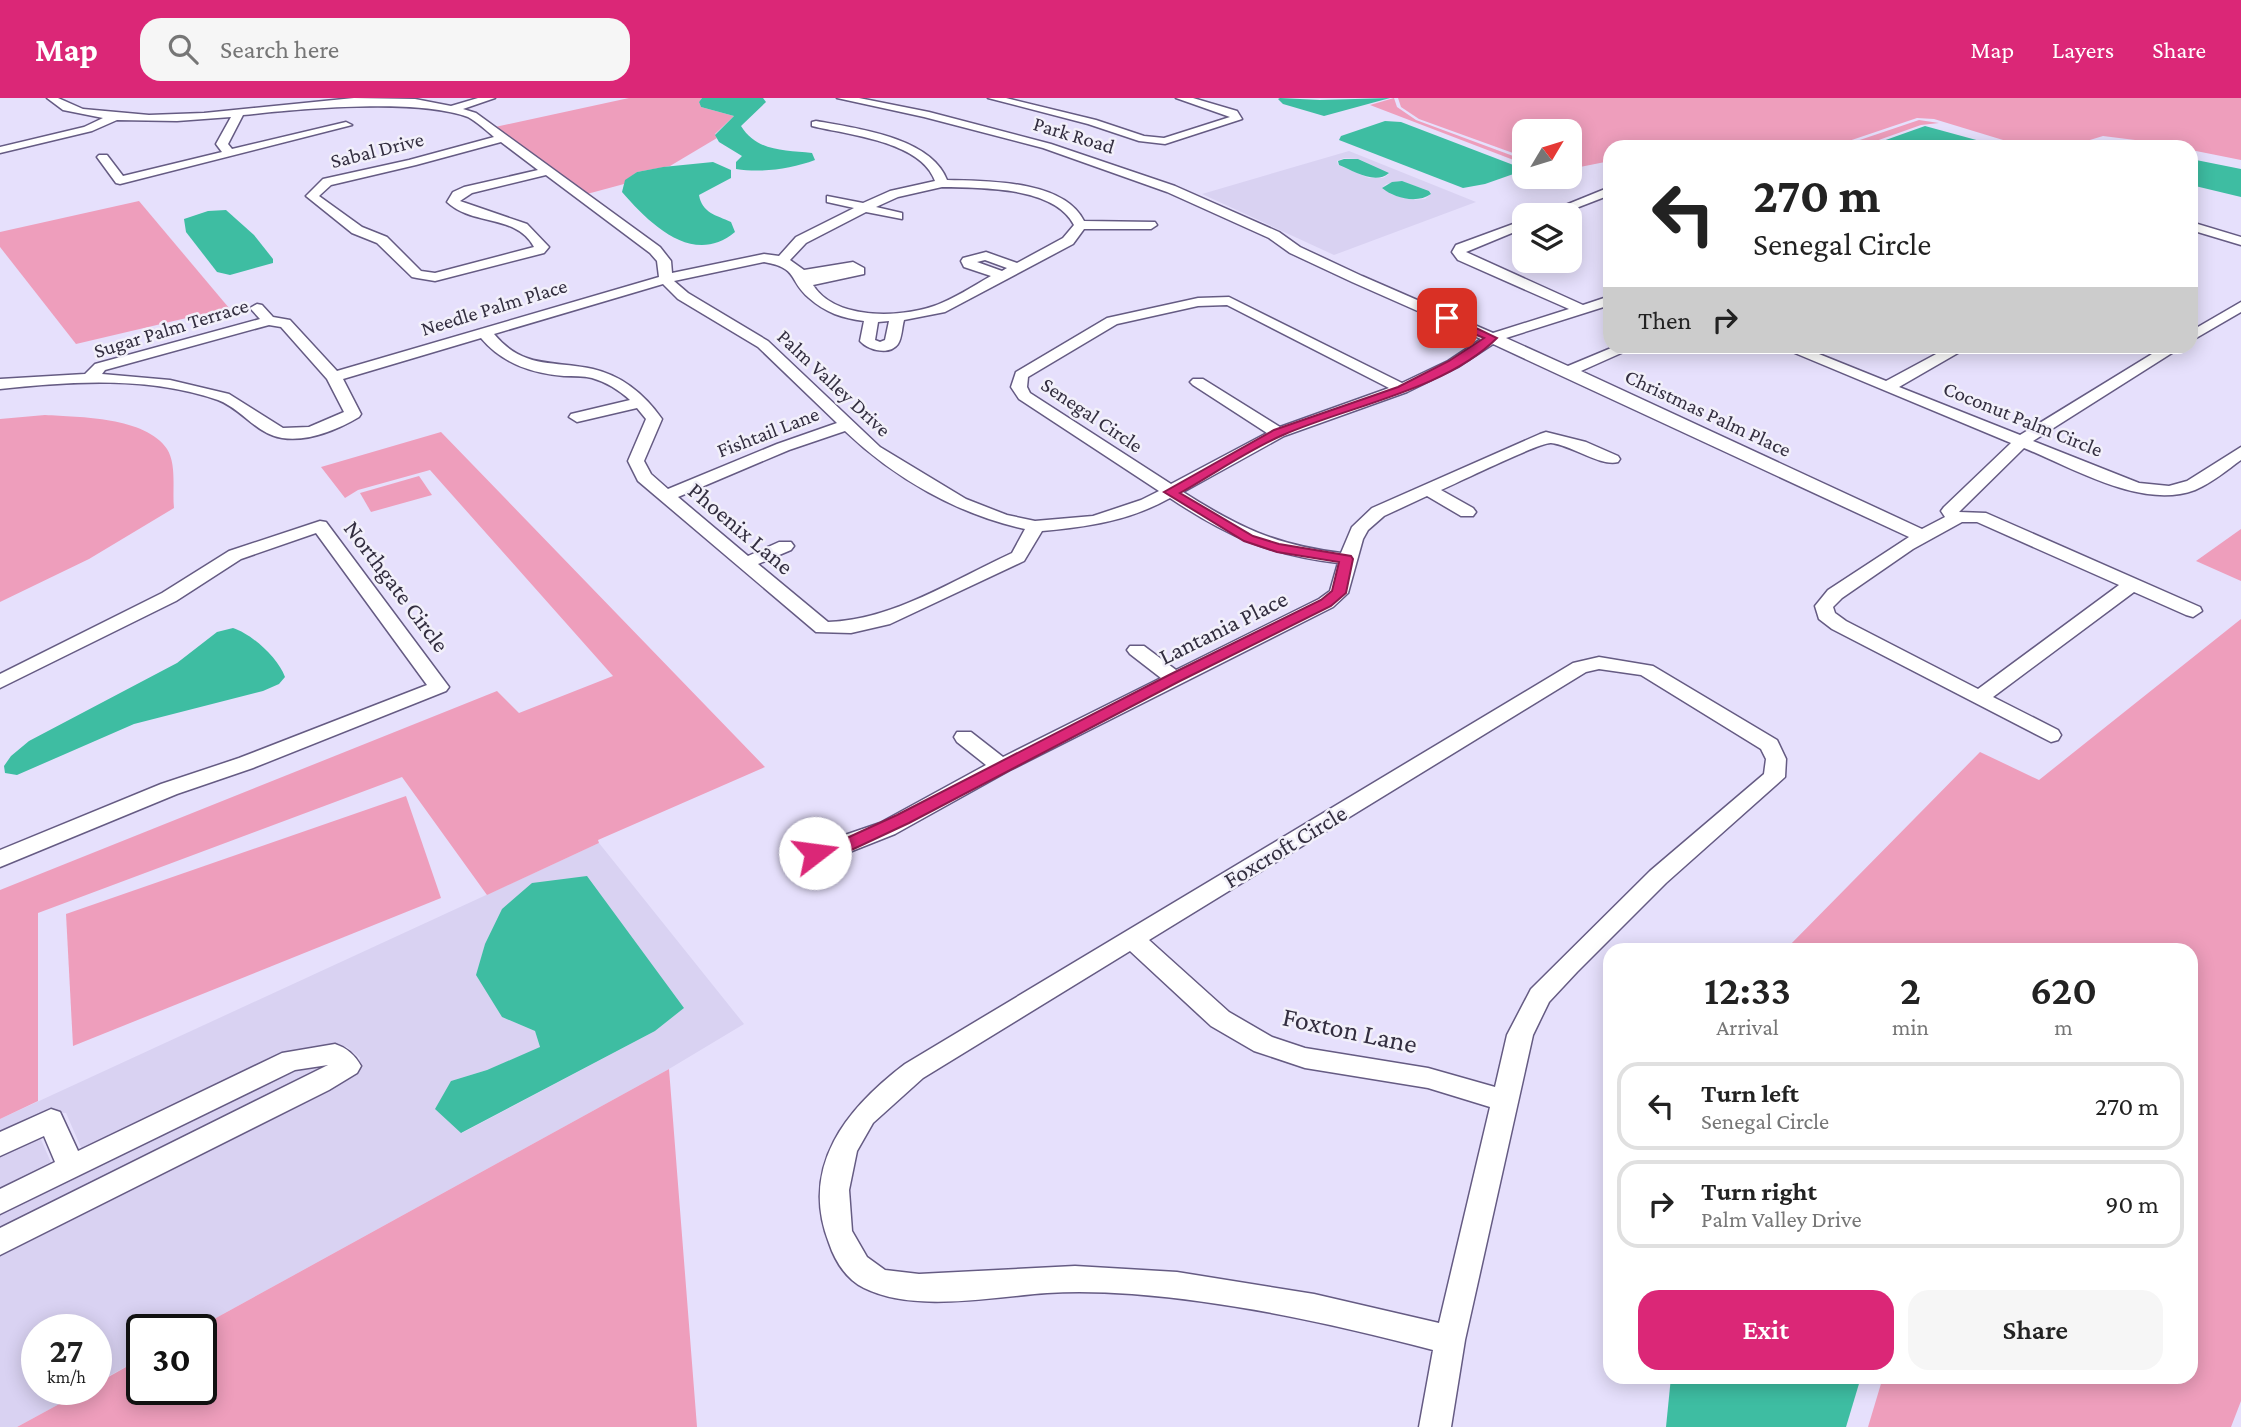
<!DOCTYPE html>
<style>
:root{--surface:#fff;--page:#f6f6f6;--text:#222;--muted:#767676;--line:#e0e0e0;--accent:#db2777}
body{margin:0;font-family:"Crimson Pro",serif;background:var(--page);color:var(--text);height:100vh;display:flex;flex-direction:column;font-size:26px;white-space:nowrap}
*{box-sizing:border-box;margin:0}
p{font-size:23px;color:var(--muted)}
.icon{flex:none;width:38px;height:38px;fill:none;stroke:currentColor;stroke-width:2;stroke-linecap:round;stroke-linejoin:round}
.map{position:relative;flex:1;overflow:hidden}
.details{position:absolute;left:1603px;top:845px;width:595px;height:441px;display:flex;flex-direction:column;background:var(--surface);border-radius:21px;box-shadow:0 4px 18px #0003}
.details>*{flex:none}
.hud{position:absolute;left:1603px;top:42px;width:595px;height:214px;border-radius:21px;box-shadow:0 4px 18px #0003;background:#fff;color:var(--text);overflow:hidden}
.needle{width:46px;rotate:52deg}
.fabs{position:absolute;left:1512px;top:21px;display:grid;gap:14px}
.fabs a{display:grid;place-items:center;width:70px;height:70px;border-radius:14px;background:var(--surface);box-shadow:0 4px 18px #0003;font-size:35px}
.speed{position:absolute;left:21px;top:1216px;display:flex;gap:14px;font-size:35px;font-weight:700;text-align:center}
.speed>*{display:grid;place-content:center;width:91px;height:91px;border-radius:50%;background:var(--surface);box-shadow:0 4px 18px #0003;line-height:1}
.speed small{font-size:18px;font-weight:400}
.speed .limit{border:4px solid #111;border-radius:10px;background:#fff;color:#111}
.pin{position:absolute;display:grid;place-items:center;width:60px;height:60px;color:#fff;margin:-30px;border-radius:14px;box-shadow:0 4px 10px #0006}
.me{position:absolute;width:77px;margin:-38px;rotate:75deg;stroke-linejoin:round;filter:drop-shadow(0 0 5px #0008)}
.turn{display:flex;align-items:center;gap:24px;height:147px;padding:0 35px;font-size:32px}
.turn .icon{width:91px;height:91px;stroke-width:2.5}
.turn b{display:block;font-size:49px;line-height:60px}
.then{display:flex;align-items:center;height:66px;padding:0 35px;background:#0003;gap:14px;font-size:26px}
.eta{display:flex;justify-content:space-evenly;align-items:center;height:119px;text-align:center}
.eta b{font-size:42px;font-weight:600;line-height:49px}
.cta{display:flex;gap:14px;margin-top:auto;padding:14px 35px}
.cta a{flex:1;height:80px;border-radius:21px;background:var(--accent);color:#fff;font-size:28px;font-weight:600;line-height:80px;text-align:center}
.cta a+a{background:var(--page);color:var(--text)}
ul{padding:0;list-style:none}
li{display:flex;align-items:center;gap:21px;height:88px;margin:0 14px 10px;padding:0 21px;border:4px solid var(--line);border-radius:21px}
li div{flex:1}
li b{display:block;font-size:26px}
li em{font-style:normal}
header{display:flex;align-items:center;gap:42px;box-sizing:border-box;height:98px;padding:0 35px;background:var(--accent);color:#fff}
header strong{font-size:33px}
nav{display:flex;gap:38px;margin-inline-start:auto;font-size:24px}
.search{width:490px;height:63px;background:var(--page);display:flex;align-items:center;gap:18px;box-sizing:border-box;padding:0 24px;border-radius:21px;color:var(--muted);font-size:26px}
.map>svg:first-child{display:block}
.built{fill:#d9d2f2;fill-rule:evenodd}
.green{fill:#ee9ebc}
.water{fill:#3ebda2}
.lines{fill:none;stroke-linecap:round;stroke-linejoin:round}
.minor-casing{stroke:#655b83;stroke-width:3}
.minor{fill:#fff;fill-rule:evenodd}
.route{fill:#db2777;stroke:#8e194d;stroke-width:2}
.labels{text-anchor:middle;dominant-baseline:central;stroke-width:5;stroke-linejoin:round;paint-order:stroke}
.far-street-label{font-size:21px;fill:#332e40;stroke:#f2f0fa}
.street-label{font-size:24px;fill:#332e40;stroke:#f2f0fa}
.near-street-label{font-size:28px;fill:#332e40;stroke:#f2f0fa}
</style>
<header>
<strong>Map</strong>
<div class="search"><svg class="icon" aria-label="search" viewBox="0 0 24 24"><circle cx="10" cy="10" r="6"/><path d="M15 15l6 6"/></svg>Search here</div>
<nav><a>Map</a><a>Layers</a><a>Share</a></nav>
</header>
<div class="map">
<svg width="2241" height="1329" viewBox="0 0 2241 1329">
<rect width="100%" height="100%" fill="#e6e0fc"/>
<!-- built -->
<g class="built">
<path d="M1349 53 1476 104 1334 157 1202 96ZM1344 60 1359 61 1389 76 1383 80H1369L1338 67 1337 63ZM1400 83 1430 93 1431 96 1425 101 1414 102 1393 97 1382 90 1386 86Z"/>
<path d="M599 745 744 926 669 971 194 1232H142V1260L96 1285V1232H37V1292H85L17 1329H0V1154L354 975 360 960 347 949 339 947 288 955 83 1054 66 1015H48L0 1038V1021ZM485 846 684 910 655 933 462 1035 451 983 487 972 540 950 535 933 502 919 477 877Z"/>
<polygon points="326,966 329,970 0,1134 0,1114 291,971"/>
<polygon points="39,1037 53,1069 0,1094 0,1056"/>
</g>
<!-- green -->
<g class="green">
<polygon points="629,0 702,0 699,4 701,9 734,18 715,36 717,40 670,68 637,74 626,82 624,86 587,96 495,29"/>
<polygon points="1394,0 1397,9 1416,22 1524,62 1524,66 1370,7"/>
<polygon points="1398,0 2241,0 2241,62 2191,52 2191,49 2103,38 2067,49 2026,49 1934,21 1917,20 1831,49 1610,49 1610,63 1570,71 1570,33 1524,33 1524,59 1419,21 1401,9"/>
<polygon points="1919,22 1939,25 1921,27 1859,49 1839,49"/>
<polygon points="139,103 229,210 76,246 0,149 0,134"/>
<path d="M45 317C79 319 146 319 167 351 177 367 172 392 174 410L89 461 0 504V321Z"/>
<polygon points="441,334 765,669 598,742 599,745 487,797 402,679 38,815 38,1003 0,1021 0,792 497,593 519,615 613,578 430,372 358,392 345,400 321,369"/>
<polygon points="419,378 432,397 371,414 360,395"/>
<polygon points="2241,431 2241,483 2196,463"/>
<polygon points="2241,521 2241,1303 2231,1329 1868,1329 1883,1279 2191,1279 2191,852 1785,852 1980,654 2039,682"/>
<polygon points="406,698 441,800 73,948 66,816"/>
<polygon points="669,971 697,1329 17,1329 85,1292 96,1292 96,1286 142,1260 142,1292 201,1292 201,1232 194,1232"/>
</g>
<!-- water -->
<g class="water">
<path d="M702 0H763L766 4 741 28C757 54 785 52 812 55L815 62C791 71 762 75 736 71V64L742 58 719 44 715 37 734 18 701 9 699 4Z"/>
<polygon points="1280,0 1320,2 1390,0 1324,18 1283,6 1278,1"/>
<polygon points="1385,23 1401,24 1516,68 1522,73 1485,86 1463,90 1339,42 1341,38"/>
<polygon points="1925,28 2002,49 1866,49"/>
<path d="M1344 61H1358L1389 75C1375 87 1354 73 1339 67L1338 63Z"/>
<polygon points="2191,61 2241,71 2241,99 2191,87"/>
<path d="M713 64 731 72V80L699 97C702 115 716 117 731 124L735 134C693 169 650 126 622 94L625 82 637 74 663 69Z"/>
<path d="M1402 83 1429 93 1431 96C1417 106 1394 100 1382 90L1392 84Z"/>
<polygon points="226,112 254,137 273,161 273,165 230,177 217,174 186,134 184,121 208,113"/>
<path d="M233 530C252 536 278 560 285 579L279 586 263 593 134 626 17 677 5 675 4 668 11 658 29 643 177 565 217 534Z"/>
<polygon points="587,778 684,910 655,933 461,1035 435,1011 451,983 487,972 540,949 535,933 502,919 476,877 485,846 502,811 532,785"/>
<polygon points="1671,1279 1861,1279 1846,1329 1666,1329"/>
</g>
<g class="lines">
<defs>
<g id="minor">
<path d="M47 0H58L83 11 149 17 204 15 354 0 415 1 451 8 478 0H495L463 11 476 15 660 149 671 163 672 175 764 156 779 158 796 139 854 110 827 104V98L863 105 890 93 935 83C921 43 848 37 812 28V24L816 23C855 30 931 39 947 82 987 83 1064 82 1084 123L1155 124 1157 127 1151 131H1084L1073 146 945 214 904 222C902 229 902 240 898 246 889 258 868 252 860 243L864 223C842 220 826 215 809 200 788 182 799 170 764 164L674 183 688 195 768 243 880 349 966 401 1007 417 1035 423 1093 418 1141 402 1159 393 1019 301 1011 289 1016 274 1107 220 1198 200 1229 199 1402 285 1448 263 1481 241 1352 184 1290 155 1269 140 1167 94 1043 50 924 19 837 0H859L929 14 1051 46 1175 88 1279 134 1300 149 1362 178 1493 235 1569 211 1458 162 1452 154 1456 147 1524 122V130L1466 154 1583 207 1610 198V207L1506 240 1568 268 1616 248H1637L1581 273 1922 431 1945 419 1941 413 1944 409 2011 345 1778 248H1799L1886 283 1951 248H1970L1899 289 2020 337 2165 248H2183L2033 343 2139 385 2169 388 2187 383 2241 349V362C2227 372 2212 385 2195 392 2142 412 2073 370 2024 350L1959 414 1986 415 2200 509 2202 513 2193 519 2186 517 2134 494 1993 599 2058 632 2061 637 2058 642 2051 644 1832 531 1819 521 1815 508 1828 492 1909 439 1493 246 1458 269 1407 294 1284 338 1183 394C1238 429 1275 447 1341 455L1352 429 1372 410 1540 336 1546 334 1586 344 1618 358 1620 361 1618 364C1601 369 1571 347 1551 345 1540 344 1457 385 1441 392L1473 410 1476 414 1473 418H1461L1427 398 1384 418 1368 432 1363 441 1348 495 1333 509 1010 672 895 736 847 755 815 764 807 762 804 756 807 750 880 725 986 667 957 644 954 639 957 634H971L1003 659 1161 580 1130 556 1127 552 1130 548H1144L1176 572 1319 501 1330 493 1338 465C1269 457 1227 438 1170 400 1129 423 1087 429 1042 433L1024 463 890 526 851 535 816 534 638 383 628 363 646 321 637 310 577 324 569 319 571 316 630 302C619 292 606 284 592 280 583 278 573 278 564 278 532 275 503 266 481 240L343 281 361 316 359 319C337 332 308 344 282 340 256 336 242 311 218 302 149 278 71 283 0 291V281L85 276 95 266 260 221 250 210 257 206 262 207 273 219 290 222 337 273 659 179 657 163 650 155 546 77 472 95 460 103 527 126 549 149 544 155 435 183 417 180 412 179 377 145 352 135 306 98 323 81 409 62 494 39C486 32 477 24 468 19 415 0 301 11 243 17L228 46 232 51 346 24 352 27 120 86 116 85 97 59 99 57H107L123 78 222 54 216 46 231 19 177 23 117 22 92 33 0 55V49L84 29 103 20 63 12ZM501 44 538 72 464 89 453 94 447 104C472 128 517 116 534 149L435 175 421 173 387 139 362 129 319 98 331 87 416 67ZM942 89C981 90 1054 88 1074 127L1063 140 1017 165 986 154 963 160 961 163 964 169 991 178C973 188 954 201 934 208 899 220 835 222 813 187L864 176V170L853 164 804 172 790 162 806 145 866 114 902 121V115L876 109 898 99ZM985 162 1007 170 1002 173 977 164ZM663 186 678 201 758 249 837 325 777 346 668 391 651 376 644 363 662 321C645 297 623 278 593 271 554 262 524 272 494 236ZM1227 207 1389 290 1280 329 1203 281H1193L1190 284 1193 287 1267 335 1171 386 1030 295 1027 289 1028 279 1117 226 1198 208ZM889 223 885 242 880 244 875 242 878 224ZM269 227 281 229 327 281 344 314 309 329 283 330 229 296 170 282 102 276 105 272ZM845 333C894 380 959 417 1025 431L1012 455C953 482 893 522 828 524L758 466 791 452 794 448 791 444H779L748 458 678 399 789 352ZM1962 424H1977L2119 487 1978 591 1846 523 1835 515 1833 509 1842 500 1913 451Z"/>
<polygon points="988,0 1006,0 1096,22 1144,38 1164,40 1230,19 1176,0 1193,0 1237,13 1242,21 1165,46 1139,43 1088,26"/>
<polygon points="1610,89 1610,97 1558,117 1541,117"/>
<polygon points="2191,124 2241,139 2241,147 2191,132"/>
<polygon points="2241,204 2241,214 2191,243 2191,233"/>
<polygon points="320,423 326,424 446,585 449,589 446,593 253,670 177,696 0,769 0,752 161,686 239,660 427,587 316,435 241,461 176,503 0,590 0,576 162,495 229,453"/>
<path d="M1599 559 1653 568 1777 642 1786 661 1785 679 1666 785 1577 874 1549 904 1533 937 1465 1242 1451 1329H1419L1433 1252C1334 1226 1234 1204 1132 1196 1104 1194 1075 1193 1047 1195 993 1199 914 1215 864 1190 846 1181 835 1163 829 1145 799 1068 847 1010 905 966L1573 565ZM1599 571 1641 577 1761 651 1766 661 1764 676 1650 773 1531 891 1507 937 1495 989 1428 970 1305 950 1272 939 1229 914 1149 842 1586 574ZM1130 853 1211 928 1254 953 1305 970 1428 990 1490 1009 1439 1225 1314 1196 1177 1174 1075 1168 919 1176 885 1172 867 1159 852 1133 849 1092 857 1053 873 1025 923 980Z"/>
<path d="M335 946C347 950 355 957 361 968L357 975 329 992 0 1157V1130L328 967 295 972 0 1116V1091L55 1064 44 1038 0 1058V1034L51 1011 60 1014 78 1053 282 955Z"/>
</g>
</defs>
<!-- minor casing -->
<use href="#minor" class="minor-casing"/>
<!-- minor -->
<use href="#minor" class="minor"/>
</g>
<!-- route -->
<path class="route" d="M1443 218H1451L1497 240C1445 292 1349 308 1283 337 1248 352 1214 376 1180 395L1253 438 1279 446 1351 458 1353 461 1346 495 1331 508 1180 583 909 725 845 755 815 761 809 760 806 755 809 751 836 745 897 717 1169 577 1321 502 1332 493 1339 464 1277 454 1244 443 1164 394 1274 332 1398 289 1449 263 1484 240 1443 223Z"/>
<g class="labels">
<!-- far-street labels -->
<g class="far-street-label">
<text transform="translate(1074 37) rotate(17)">Park Road</text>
<text transform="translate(377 52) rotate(-14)">Sabal Drive</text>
<text transform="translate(494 209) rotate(-17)">Needle Palm Place</text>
<text transform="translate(171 230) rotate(-17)">Sugar Palm Terrace</text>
<text transform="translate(834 285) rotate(43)">Palm Valley Drive</text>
<text transform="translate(1708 315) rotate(25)">Christmas Palm Place</text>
<text transform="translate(1092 317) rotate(34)">Senegal Circle</text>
<text transform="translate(2023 321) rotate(22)">Coconut Palm Circle</text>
<text transform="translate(768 334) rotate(-21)">Fishtail Lane</text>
</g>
<!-- street labels -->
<g class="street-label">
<text transform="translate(741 430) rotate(40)">Phoenix Lane</text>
<text transform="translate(397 488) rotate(53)">Northgate Circle</text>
<text transform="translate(1223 529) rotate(-26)">Lantania Place</text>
<text transform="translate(1285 748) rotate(-31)">Foxcroft Circle</text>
</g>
<!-- near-street labels -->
<g class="near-street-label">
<text transform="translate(1350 932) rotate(12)">Foxton Lane</text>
</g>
</g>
</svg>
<div class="fabs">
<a><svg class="needle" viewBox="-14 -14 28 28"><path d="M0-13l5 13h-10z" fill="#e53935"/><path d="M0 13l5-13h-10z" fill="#767676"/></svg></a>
<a><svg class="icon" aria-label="layers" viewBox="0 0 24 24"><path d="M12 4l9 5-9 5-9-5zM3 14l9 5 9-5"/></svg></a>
</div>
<div class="speed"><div>27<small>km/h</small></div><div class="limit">30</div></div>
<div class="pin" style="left:1447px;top:220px;background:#d93025"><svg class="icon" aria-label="arrive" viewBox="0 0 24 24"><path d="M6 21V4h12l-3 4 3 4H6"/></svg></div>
<svg class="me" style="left:815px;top:755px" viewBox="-20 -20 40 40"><circle r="19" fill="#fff"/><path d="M0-13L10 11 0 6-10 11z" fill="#db2777"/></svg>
<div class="hud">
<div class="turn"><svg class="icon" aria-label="left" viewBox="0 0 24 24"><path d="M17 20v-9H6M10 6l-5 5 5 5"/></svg><div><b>270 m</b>Senegal Circle</div></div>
<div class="then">Then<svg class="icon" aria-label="right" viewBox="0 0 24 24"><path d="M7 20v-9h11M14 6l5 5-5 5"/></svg></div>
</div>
<section class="details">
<div class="eta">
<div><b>12:33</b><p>Arrival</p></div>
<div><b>2</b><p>min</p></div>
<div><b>620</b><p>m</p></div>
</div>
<ul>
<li><svg class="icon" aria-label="left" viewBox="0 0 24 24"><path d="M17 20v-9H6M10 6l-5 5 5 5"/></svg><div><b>Turn left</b><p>Senegal Circle</p></div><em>270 m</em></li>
<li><svg class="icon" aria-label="right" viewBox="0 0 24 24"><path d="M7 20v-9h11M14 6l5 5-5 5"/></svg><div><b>Turn right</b><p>Palm Valley Drive</p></div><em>90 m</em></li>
</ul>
<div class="cta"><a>Exit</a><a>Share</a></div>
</section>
</div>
